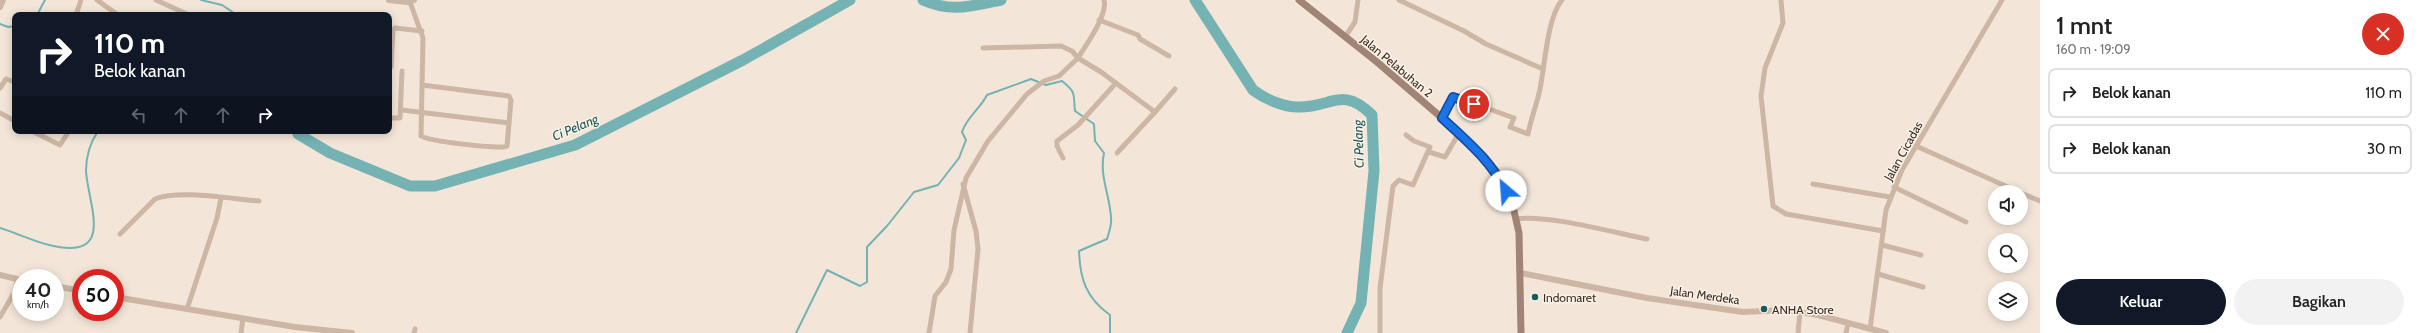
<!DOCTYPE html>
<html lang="id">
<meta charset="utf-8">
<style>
:root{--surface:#fff;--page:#f2f2f2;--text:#222;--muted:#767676;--line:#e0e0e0;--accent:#111827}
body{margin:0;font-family:Cabin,sans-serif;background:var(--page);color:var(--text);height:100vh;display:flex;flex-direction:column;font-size:15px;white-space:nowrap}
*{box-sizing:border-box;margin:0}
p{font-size:13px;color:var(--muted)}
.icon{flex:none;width:22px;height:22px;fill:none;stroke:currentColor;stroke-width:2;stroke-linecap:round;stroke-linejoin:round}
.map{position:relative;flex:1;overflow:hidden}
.drawer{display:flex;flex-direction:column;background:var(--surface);width:380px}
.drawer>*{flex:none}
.hud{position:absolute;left:12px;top:12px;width:380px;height:122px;border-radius:8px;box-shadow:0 2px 10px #0003;background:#111827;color:#fff;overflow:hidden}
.fabs{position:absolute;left:1988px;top:185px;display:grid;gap:8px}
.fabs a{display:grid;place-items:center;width:40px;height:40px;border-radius:50%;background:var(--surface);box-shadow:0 2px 10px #0003;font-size:20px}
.speed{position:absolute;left:12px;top:269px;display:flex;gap:8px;font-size:20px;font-weight:700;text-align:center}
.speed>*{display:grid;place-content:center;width:52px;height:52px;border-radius:50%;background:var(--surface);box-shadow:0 2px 10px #0003;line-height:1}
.speed small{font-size:10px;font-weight:400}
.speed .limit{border:6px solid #d22;background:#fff;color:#111}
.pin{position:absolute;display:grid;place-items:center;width:34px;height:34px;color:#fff;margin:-17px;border:2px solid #fff;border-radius:50%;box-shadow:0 1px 4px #0007}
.me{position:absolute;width:44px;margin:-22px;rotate:333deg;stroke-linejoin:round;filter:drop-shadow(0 0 3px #0008)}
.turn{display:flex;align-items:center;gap:14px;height:84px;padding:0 16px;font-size:18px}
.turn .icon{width:52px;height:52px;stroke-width:2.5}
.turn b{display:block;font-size:28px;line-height:34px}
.lanes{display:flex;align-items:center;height:38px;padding:0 16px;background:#0003;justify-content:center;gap:20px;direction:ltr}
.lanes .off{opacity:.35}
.round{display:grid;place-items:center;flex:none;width:42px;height:42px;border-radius:21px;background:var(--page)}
.headline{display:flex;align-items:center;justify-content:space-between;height:68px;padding:0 16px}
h1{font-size:24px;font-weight:600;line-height:30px}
.button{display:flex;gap:8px;margin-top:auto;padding:8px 16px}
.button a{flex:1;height:46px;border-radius:24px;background:var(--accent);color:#fff;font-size:16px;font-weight:600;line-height:46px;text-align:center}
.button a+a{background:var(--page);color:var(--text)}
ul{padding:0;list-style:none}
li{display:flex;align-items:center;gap:12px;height:50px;margin:0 8px 6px;padding:0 8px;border:2px solid var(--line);border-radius:8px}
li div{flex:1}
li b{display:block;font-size:15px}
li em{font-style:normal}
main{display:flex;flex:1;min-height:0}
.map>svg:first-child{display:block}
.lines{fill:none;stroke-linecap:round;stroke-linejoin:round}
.stream{stroke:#75b2b3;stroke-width:2}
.river{stroke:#75b2b3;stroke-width:11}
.minor{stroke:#cdb6a4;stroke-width:5}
.tertiary{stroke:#cdb6a4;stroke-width:6}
.secondary{stroke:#a08475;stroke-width:7}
.route-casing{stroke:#114b97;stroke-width:10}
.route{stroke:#1a73e8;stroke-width:7}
.poi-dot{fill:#18595c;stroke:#fbf1e5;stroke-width:1.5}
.labels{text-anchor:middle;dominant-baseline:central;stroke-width:3;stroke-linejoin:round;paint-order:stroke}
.street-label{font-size:12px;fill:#372b26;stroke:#fbf1e5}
.poi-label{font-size:12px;fill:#372b26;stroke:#fbf1e5;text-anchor:start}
.water-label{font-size:13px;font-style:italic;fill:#18595c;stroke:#fbf1e5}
</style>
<main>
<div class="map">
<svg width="2040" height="333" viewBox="0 0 2040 333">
<rect width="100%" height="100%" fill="#f3e6d9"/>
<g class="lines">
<!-- stream -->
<g class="stream">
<polyline points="201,0 222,5 237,15"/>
<polyline points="37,15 45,0"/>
<polyline points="0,24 8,27 15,26"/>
<path d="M0 228C16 233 33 241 49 245 117 262 88 205 86 171 86 156 90 143 98 131"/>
<path d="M796 333 827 270 860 286 867 282V247L887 226 914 192 938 185 959 158 966 140 962 132C967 117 980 109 987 95L1031 79 1046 85 1062 81C1077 93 1073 94 1075 111L1094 124 1095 141 1104 153C1099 176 1110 195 1111 218 1112 225 1109 232 1107 239L1079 251C1080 279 1086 298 1110 315V333"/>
</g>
<!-- river -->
<g class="river">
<path d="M923 0C952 13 971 6 1001 0"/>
<path d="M1195 0 1253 90C1265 99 1283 107 1298 107 1331 108 1342 85 1372 115L1374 171 1361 303 1347 333"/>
<polyline points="297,131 298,134 330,153 410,186 435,186 575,145 743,60 850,0"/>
</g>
<!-- minor -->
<g class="minor">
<polyline points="97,0 118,15"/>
<polyline points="156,0 189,15"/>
<path d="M1104 0C1108 15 1086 45 1078 58L1101 72 1155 112 1175 89"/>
<polyline points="1399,0 1464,31 1486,44 1543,69"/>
<polyline points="1781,0 1783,23 1765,68 1761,96 1773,206 1786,214 1883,231"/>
<path d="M410 2 423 38 421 136C428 141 502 150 507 146L511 100 509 96 422 85"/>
<polyline points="76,15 81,0"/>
<polyline points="1099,20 1138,35 1140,39 1169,56"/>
<polyline points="1345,37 1355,22 1358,0"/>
<polyline points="391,67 393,30 395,28 422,31"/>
<polyline points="0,88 6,79 15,82"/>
<polyline points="402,110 509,123"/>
<polyline points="0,113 15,121"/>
<polyline points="389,118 400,118 402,71"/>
<path d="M1442 118 1451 99 1456 97 1514 118 1510 127 1528 134C1531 118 1537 104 1540 89 1545 65 1547 18 1562 0"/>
<polyline points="32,131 60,145 69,131"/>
<polyline points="1916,146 2019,192"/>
<polyline points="1429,152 1445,157 1459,133"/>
<polyline points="1117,153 1155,112"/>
<polyline points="1063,158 1057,146 1057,141 1078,125 1116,83"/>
<polyline points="963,184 976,231 978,249 970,333"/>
<polyline points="1813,184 1890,197"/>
<polyline points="1894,187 1966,222"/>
<polyline points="2021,193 2040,201"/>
<path d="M1517 219C1546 214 1616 233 1647 239"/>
<path d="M120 234 155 199C178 189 232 199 259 201"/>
<polyline points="1882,245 1921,255"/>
<polyline points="1878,274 1923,287"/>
<polyline points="187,309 217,218 221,198"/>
<polyline points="0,317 14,293 18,279"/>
<polyline points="1870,329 1886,210 1902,170 2002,0"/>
<polyline points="241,333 243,318"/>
<polyline points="414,333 415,329"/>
<polyline points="929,333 935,296 946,282 951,269 954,230 966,178 988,141 1027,94 1044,81 1059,76 1078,58 1072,51 1061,46 983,48"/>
<polyline points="1380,333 1380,288 1393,186 1399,180 1413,185 1430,147 1414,141 1406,135"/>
<polyline points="1798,333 1800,312"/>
<polyline points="1846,333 1848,323"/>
</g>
<!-- tertiary -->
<g class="tertiary">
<polyline points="389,0 407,2 414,0"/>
<polyline points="0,7 3,0"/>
<polyline points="1521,273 1647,298 1722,309 1743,312 1787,310 1818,315 1886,333"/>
<polyline points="0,275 21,280"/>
<polyline points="55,286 81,291"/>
<polyline points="115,297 295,327 352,333"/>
</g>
<!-- secondary -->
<polyline class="secondary" points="1299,0 1377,62 1442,118 1484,156 1496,171 1512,202 1519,233 1521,333"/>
</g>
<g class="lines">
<defs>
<path id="route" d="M1474 104 1453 97 1442 118C1467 141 1490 160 1506 191"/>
</defs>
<!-- route casing -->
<use href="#route" class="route-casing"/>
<!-- route -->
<use href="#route" class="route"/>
</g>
<!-- markers -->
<g class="poi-dot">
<circle cx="1535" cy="297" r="4"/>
<circle cx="1764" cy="309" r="4"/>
</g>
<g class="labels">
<!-- street labels -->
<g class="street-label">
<text transform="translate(1397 66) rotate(40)">Jalan Pelabuhan 2</text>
<text transform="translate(1903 151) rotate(-61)">Jalan Cicadas</text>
<text transform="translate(1705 295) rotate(8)">Jalan Merdeka</text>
</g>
<!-- poi labels -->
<g class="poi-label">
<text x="1543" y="297">Indomaret</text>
<text x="1772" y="309">ANHA Store</text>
</g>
<!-- water labels -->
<g class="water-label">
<text transform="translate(575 127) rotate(-23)">Ci Pelang</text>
<text transform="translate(1358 144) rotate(-92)">Ci Pelang</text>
</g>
</g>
</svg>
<div class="fabs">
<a><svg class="icon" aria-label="sound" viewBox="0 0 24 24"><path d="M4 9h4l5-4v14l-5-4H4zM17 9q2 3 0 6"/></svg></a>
<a><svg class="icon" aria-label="search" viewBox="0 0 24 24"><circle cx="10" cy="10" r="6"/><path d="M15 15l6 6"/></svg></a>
<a><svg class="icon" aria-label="layers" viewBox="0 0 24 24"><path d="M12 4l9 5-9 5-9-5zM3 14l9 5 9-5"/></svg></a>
</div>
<div class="speed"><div>40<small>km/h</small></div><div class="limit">50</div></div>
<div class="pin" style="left:1474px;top:104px;background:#d93025"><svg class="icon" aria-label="arrive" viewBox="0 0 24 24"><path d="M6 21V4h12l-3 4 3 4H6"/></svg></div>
<svg class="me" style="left:1506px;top:191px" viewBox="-20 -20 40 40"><circle r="19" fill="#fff"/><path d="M0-13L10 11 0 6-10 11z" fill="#1a73e8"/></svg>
<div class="hud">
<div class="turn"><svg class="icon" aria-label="right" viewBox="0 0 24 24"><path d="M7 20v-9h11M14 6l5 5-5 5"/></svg><div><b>110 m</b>Belok kanan</div></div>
<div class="lanes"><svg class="icon off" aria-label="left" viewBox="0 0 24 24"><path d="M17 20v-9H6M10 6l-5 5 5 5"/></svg><svg class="icon off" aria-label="ahead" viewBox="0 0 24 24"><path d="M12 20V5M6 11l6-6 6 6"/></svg><svg class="icon off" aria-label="ahead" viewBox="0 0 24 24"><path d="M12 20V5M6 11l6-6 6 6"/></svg><svg class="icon" aria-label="right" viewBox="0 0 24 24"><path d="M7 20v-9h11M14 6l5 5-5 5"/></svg></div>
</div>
</div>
<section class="drawer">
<div class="headline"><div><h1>1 mnt</h1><p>160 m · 19:09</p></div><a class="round" style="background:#d93025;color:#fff"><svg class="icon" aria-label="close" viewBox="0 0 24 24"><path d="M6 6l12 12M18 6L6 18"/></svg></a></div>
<ul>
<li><svg class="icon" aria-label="right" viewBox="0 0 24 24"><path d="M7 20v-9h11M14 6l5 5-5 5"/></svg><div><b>Belok kanan</b></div><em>110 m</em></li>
<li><svg class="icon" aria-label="right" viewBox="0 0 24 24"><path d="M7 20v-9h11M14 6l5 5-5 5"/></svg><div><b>Belok kanan</b></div><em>30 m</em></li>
</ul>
<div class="button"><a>Keluar</a><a>Bagikan</a></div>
</section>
</main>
